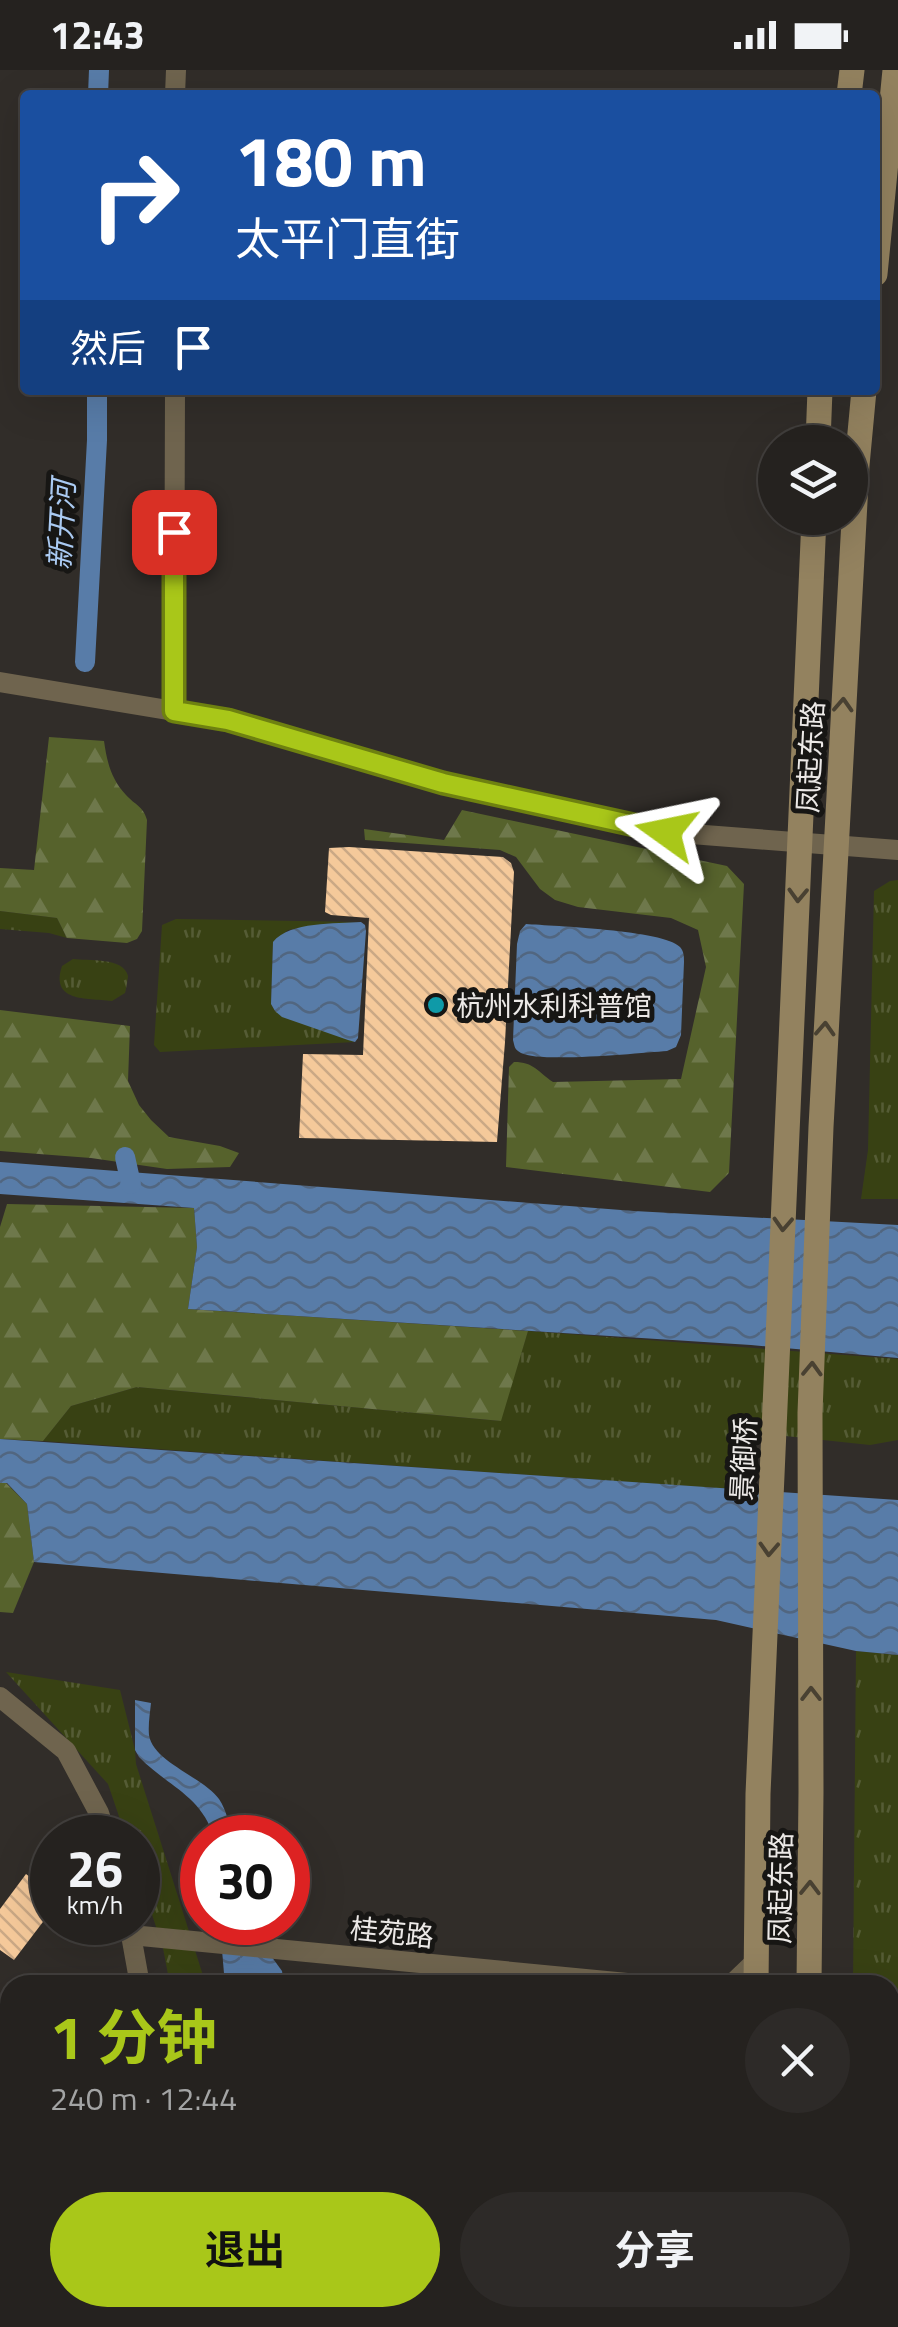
<!DOCTYPE html>
<html lang="zh">
<meta charset="utf-8">
<style>
:root{--surface:#25221f;--page:#2d2a28;--text:#f1f3f6;--muted:#a3a4a4;--line:#423f3d;--accent:#a9c719}
body{margin:0;font-family:"Titillium Web","Noto Sans SC",sans-serif;background:var(--page);color:var(--text);height:100vh;display:flex;flex-direction:column;font-size:38px;white-space:nowrap}
*{box-sizing:border-box;margin:0}
p{font-size:32px;color:var(--muted)}
.icon{flex:none;width:55px;height:55px;fill:none;stroke:currentColor;stroke-width:2;stroke-linecap:round;stroke-linejoin:round}
.map{position:relative;flex:1;overflow:hidden}
.panel{position:absolute;left:0px;top:1905px;width:900px;height:352px;display:flex;flex-direction:column;background:var(--surface);border-radius:30px 30px 0 0;box-shadow:0 10px 40px #0002,0 0 0 2px var(--line)}
.panel>*{flex:none}
.guide{position:absolute;left:20px;top:20px;width:860px;height:305px;border-radius:10px;box-shadow:0 10px 40px #0002,0 0 0 2px var(--line);background:#1a4fa0;color:#fff;overflow:hidden}
.controls{position:absolute;left:758px;top:355px;display:grid;gap:20px}
.controls a{display:grid;place-items:center;width:110px;height:110px;border-radius:50%;background:var(--surface);box-shadow:0 10px 40px #0002,0 0 0 2px var(--line);font-size:50px}
.speed{position:absolute;left:30px;top:1745px;display:flex;gap:20px;font-size:50px;font-weight:700;text-align:center}
.speed>*{display:grid;place-content:center;width:130px;height:130px;border-radius:50%;background:var(--surface);box-shadow:0 10px 40px #0002,0 0 0 2px var(--line);line-height:1}
.speed small{font-size:25px;font-weight:400}
.speed .limit{border:15px solid #d22;background:#fff;color:#111}
.pin{position:absolute;display:grid;place-items:center;width:85px;height:85px;color:#fff;margin:-42px;border-radius:20px;box-shadow:0 5px 15px #0006}
.me{position:absolute;width:110px;margin:-55px;rotate:282deg;stroke-linejoin:round;filter:drop-shadow(0 0 8px #0008)}
.turn{display:flex;align-items:center;gap:35px;height:210px;padding:0 50px;font-size:45px}
.turn .icon{width:130px;height:130px;stroke-width:2.5}
.turn b{display:block;font-size:70px;line-height:85px}
.then{display:flex;align-items:center;height:95px;padding:0 50px;background:#0003;gap:20px;font-size:38px}
.round{display:grid;place-items:center;flex:none;width:105px;height:105px;border-radius:52px;background:var(--page)}
.summary{display:flex;align-items:center;justify-content:space-between;height:170px;padding:0 50px}
h1{font-size:60px;font-weight:700;line-height:75px;color:var(--accent)}
.primary-button{display:flex;gap:20px;margin-top:auto;padding:20px 50px}
.primary-button a{flex:1;height:115px;border-radius:60px;background:var(--accent);color:#111;font-size:40px;font-weight:700;line-height:115px;text-align:center}
.primary-button a+a{background:var(--page);color:var(--text)}
.status{display:flex;justify-content:space-between;align-items:center;height:70px;padding:0 50px;background:var(--surface);direction:ltr}
.status svg{height:28px;fill:currentColor}
.map>svg:first-child{display:block}
.grass{fill:url(#grass-tufts)}
.forest{fill:url(#forest-firs)}
.water{fill:url(#water-waves)}
.lines{fill:none;stroke-linecap:round;stroke-linejoin:round}
.canal{stroke:#587ca8;stroke-width:20}
.building{fill:url(#building-back-hatch)}
.street{stroke:#6f644e;stroke-width:20}
.secondary{stroke:#93825f;stroke-width:25}
.oneway{stroke:#494132}
.route-casing{stroke:#6e8110;stroke-width:25}
.route{stroke:#a9c719;stroke-width:18}
.culture-dot{fill:#0f9aa8;stroke:#171614;stroke-width:4}
.labels{text-anchor:middle;dominant-baseline:central;stroke-width:10;stroke-linejoin:round;paint-order:stroke}
.street-label{font-size:28px;fill:#ece9e7;stroke:#171614}
.poi-label{font-size:28px;fill:#ece9e7;stroke:#171614;text-anchor:start}
.water-label{font-size:30px;font-style:italic;fill:#aacaf2;stroke:#171614}
</style>
<div class="status"><b>12:43</b><svg viewBox="0 0 49 12"><path d="M0 12V9h3v3zM5 12V6h3v6zM10 12V3h3v9zM15 12V0h3v12zM26 1h20v11H26zM47 4h2v5h-2z"/></svg></div>
<div class="map">
<svg width="898" height="2257" viewBox="0 0 898 2257">
<defs>
<pattern id="grass-tufts" width="24" height="20" patternUnits="userSpaceOnUse" patternTransform="scale(2.5)"><rect width="24" height="20" fill="#384113"/><path d="M3 7l-1-3M5 7V3M7 7l1-3M15 17l-1-3M17 17v-4M19 17l1-3" fill="none" stroke="#555c35"/></pattern>
<pattern id="forest-firs" width="22" height="20" patternUnits="userSpaceOnUse" patternTransform="scale(2.5)"><rect width="22" height="20" fill="#56622c"/><path d="M5 1l3.5 6h-7zM16 11l3.5 6h-7z" fill="#6e784b"/></pattern>
<pattern id="water-waves" width="16" height="10" patternUnits="userSpaceOnUse" patternTransform="scale(2.5)"><rect width="16" height="10" fill="#587ca8"/><path d="M0 5q4-4 8 0t8 0" fill="none" stroke="#516680"/></pattern>
<pattern id="building-back-hatch" width="6" height="6" patternUnits="userSpaceOnUse" patternTransform="scale(2.5)"><rect width="6" height="6" fill="#f5c99a"/><path d="M-1 5l2 2M0 0l6 6M5-1l2 2" fill="none" stroke="#caa885"/></pattern>
</defs>
<rect width="100%" height="100%" fill="#312d29"/>
<!-- grass -->
<g class="grass">
<polygon points="898,810 898,1129 861,1129 868,1080 874,821 890,811"/>
<polygon points="0,841 57,848 67,868 49,863 0,859"/>
<polygon points="176,849 361,852 322,854 288,860 273,873 271,934 275,941 355,972 160,982 154,975 162,855"/>
<path d="M73 889C87 891 124 887 128 906 128 907 126 921 125 923L112 931C86 928 50 932 62 896Z"/>
<polygon points="528,1261 898,1289 898,1370 870,1375 730,1360 730,1419 43,1371 71,1336 137,1317 500,1351"/>
<polygon points="856,1581 898,1585 898,1943 890,1942 890,1915 853,1915"/>
<polygon points="6,1602 120,1620 135,1680 136,1694 206,1915 170,1915 163,1878 138,1802 138,1768 126,1767 108,1714"/>
<polygon points="56,2248 174,2248 177,2257 10,2257"/>
<polygon points="234,2248 284,2248 285,2257 236,2257"/>
</g>
<!-- forest -->
<g class="forest">
<path d="M49 667 104 671C107 692 111 709 126 725 135 735 143 736 147 750L142 861 137 869 127 873 67 868 57 848 0 841V798L34 800Z"/>
<path d="M462 740 727 796 744 814 729 1103 710 1122 506 1097 509 997 514 992C534 992 538 1002 553 1012L681 1009 706 897 698 860 671 848 578 837 555 830 540 819 516 787 500 780 365 770 364 759 444 770Z"/>
<polygon points="0,940 130,956 128,1011 139,1035 151,1050 169,1067 220,1076 239,1083 230,1097 167,1099 91,1088 0,1081"/>
<polygon points="7,1134 194,1138 197,1177 188,1239 528,1261 501,1351 137,1317 71,1336 43,1371 0,1369 0,1157"/>
<polygon points="0,1413 6,1413 27,1434 34,1492 13,1543 0,1542"/>
</g>
<!-- water -->
<g class="water">
<path d="M361 852 365 855 366 861 358 968 355 972 348 970 282 947 275 941 271 934 273 872C290 851 336 854 361 852Z"/>
<path d="M526 854C553 856 664 860 680 877 684 882 684 886 684 892L681 965 676 977 667 981C640 983 540 993 521 983 514 979 515 977 513 970L517 874 520 861Z"/>
<polygon points="0,1092 634,1141 898,1155 898,1288 751,1275 188,1239 197,1177 194,1138 0,1124"/>
<polygon points="0,1369 898,1430 898,1585 856,1581 716,1550 34,1492 27,1434 7,1413 0,1413"/>
<path d="M135 1630 151 1633C150 1643 148 1655 149 1665 153 1692 203 1707 219 1729 227 1741 229 1754 231 1767H214C201 1725 167 1716 139 1687L135 1680Z"/>
<polygon points="224,1853 247,1853 282,1901 284,1915 225,1915 222,1880"/>
<polygon points="292,2248 351,2248 351,2257 295,2257"/>
</g>
<g class="lines">
<!-- canal -->
<g class="canal">
<polyline points="98,25 99,0"/>
<polyline points="85,592 97,370 97,320"/>
<polyline points="125,1087 131,1114"/>
</g>
</g>
<!-- building -->
<g class="building">
<polygon points="349,777 503,787 511,793 514,802 505,972 497,1072 299,1068 303,984 363,985 369,848 331,845 325,842 329,778"/>
<polygon points="26,1804 52,1824 52,1840 14,1890 0,1880 0,1839"/>
</g>
<g class="lines">
<!-- street -->
<g class="street">
<polyline points="175,25 176,0"/>
<polyline points="0,612 228,650 443,713 666,762 898,780"/>
<polyline points="174,641 175,320"/>
<polyline points="0,1627 66,1681 99,1743 107,1768"/>
<polyline points="129,1854 140,1915"/>
<polyline points="131,1865 648,1915"/>
<polyline points="731,1915 756,1891"/>
<polyline points="890,1937 898,1938"/>
<polyline points="201,2248 203,2257"/>
</g>
<!-- secondary -->
<g class="secondary">
<polyline points="849,25 852,0"/>
<polyline points="875,204 895,0"/>
<polyline points="818,372 820,320"/>
<polyline points="756,1915 758,1724 814,448"/>
<polyline points="809,1915 811,1722 810,1343 821,1057 857,395 864,320"/>
<polyline points="806,2248 806,2257"/>
<polyline points="751,2257 751,2248"/>
</g>
</g>
<!-- one-way arrows -->
<defs><path id="oneway-chevron" d="M-2-3.5L2.5 0L-2 3.5" fill="none" stroke-width="1.6" stroke-linecap="round" stroke-linejoin="round" transform="scale(2.5)"/></defs>
<g class="oneway">
<use href="#oneway-chevron" transform="translate(843 635) rotate(-87)"/>
<use href="#oneway-chevron" transform="translate(798 825) rotate(92)"/>
<use href="#oneway-chevron" transform="translate(825 959) rotate(-87)"/>
<use href="#oneway-chevron" transform="translate(783 1154) rotate(93)"/>
<use href="#oneway-chevron" transform="translate(812 1299) rotate(-88)"/>
<use href="#oneway-chevron" transform="translate(769 1479) rotate(93)"/>
<use href="#oneway-chevron" transform="translate(811 1624) rotate(-90)"/>
<use href="#oneway-chevron" transform="translate(810 1818) rotate(-89)"/>
</g>
<g class="lines">
<defs>
<polyline id="route" points="174,462 174,641 228,650 443,713 666,762"/>
</defs>
<!-- route casing -->
<use href="#route" class="route-casing"/>
<!-- route -->
<use href="#route" class="route"/>
</g>
<!-- markers -->
<circle class="culture-dot" cx="436" cy="935" r="10"/>
<g class="labels">
<!-- street labels -->
<g class="street-label">
<text transform="translate(810 687) rotate(-87)">凤起东路</text>
<text transform="translate(743 1389) rotate(-87)">景御桥</text>
<text transform="translate(780 1818) rotate(-89)">凤起东路</text>
<text transform="translate(392 1862) rotate(6)">桂苑路</text>
</g>
<!-- poi labels -->
<g class="poi-label">
<text x="456" y="935">杭州水利科普馆</text>
</g>
<!-- water labels -->
<g class="water-label">
<text transform="translate(61 455) rotate(-87)">新开河</text>
</g>
</g>
</svg>
<div class="controls">
<a><svg class="icon" aria-label="layers" viewBox="0 0 24 24"><path d="M12 4l9 5-9 5-9-5zM3 14l9 5 9-5"/></svg></a>
</div>
<div class="speed"><div>26<small>km/h</small></div><div class="limit">30</div></div>
<div class="pin" style="left:174px;top:462px;background:#d93025"><svg class="icon" aria-label="arrive" viewBox="0 0 24 24"><path d="M6 21V4h12l-3 4 3 4H6"/></svg></div>
<svg class="me" style="left:666px;top:762px" viewBox="-20 -20 40 40"><path d="M0-17L14 15 0 8-14 15z" fill="#a9c719" stroke="#fff" stroke-width="4"/></svg>
<div class="guide">
<div class="turn"><svg class="icon" aria-label="right" viewBox="0 0 24 24"><path d="M7 20v-9h11M14 6l5 5-5 5"/></svg><div><b>180 m</b>太平门直街</div></div>
<div class="then">然后<svg class="icon" aria-label="arrive" viewBox="0 0 24 24"><path d="M6 21V4h12l-3 4 3 4H6"/></svg></div>
</div>
<section class="panel">
<div class="summary"><div><h1>1 分钟</h1><p>240 m · 12:44</p></div><a class="round"><svg class="icon" aria-label="close" viewBox="0 0 24 24"><path d="M6 6l12 12M18 6L6 18"/></svg></a></div>
<div class="primary-button"><a>退出</a><a>分享</a></div>
</section>
</div>
